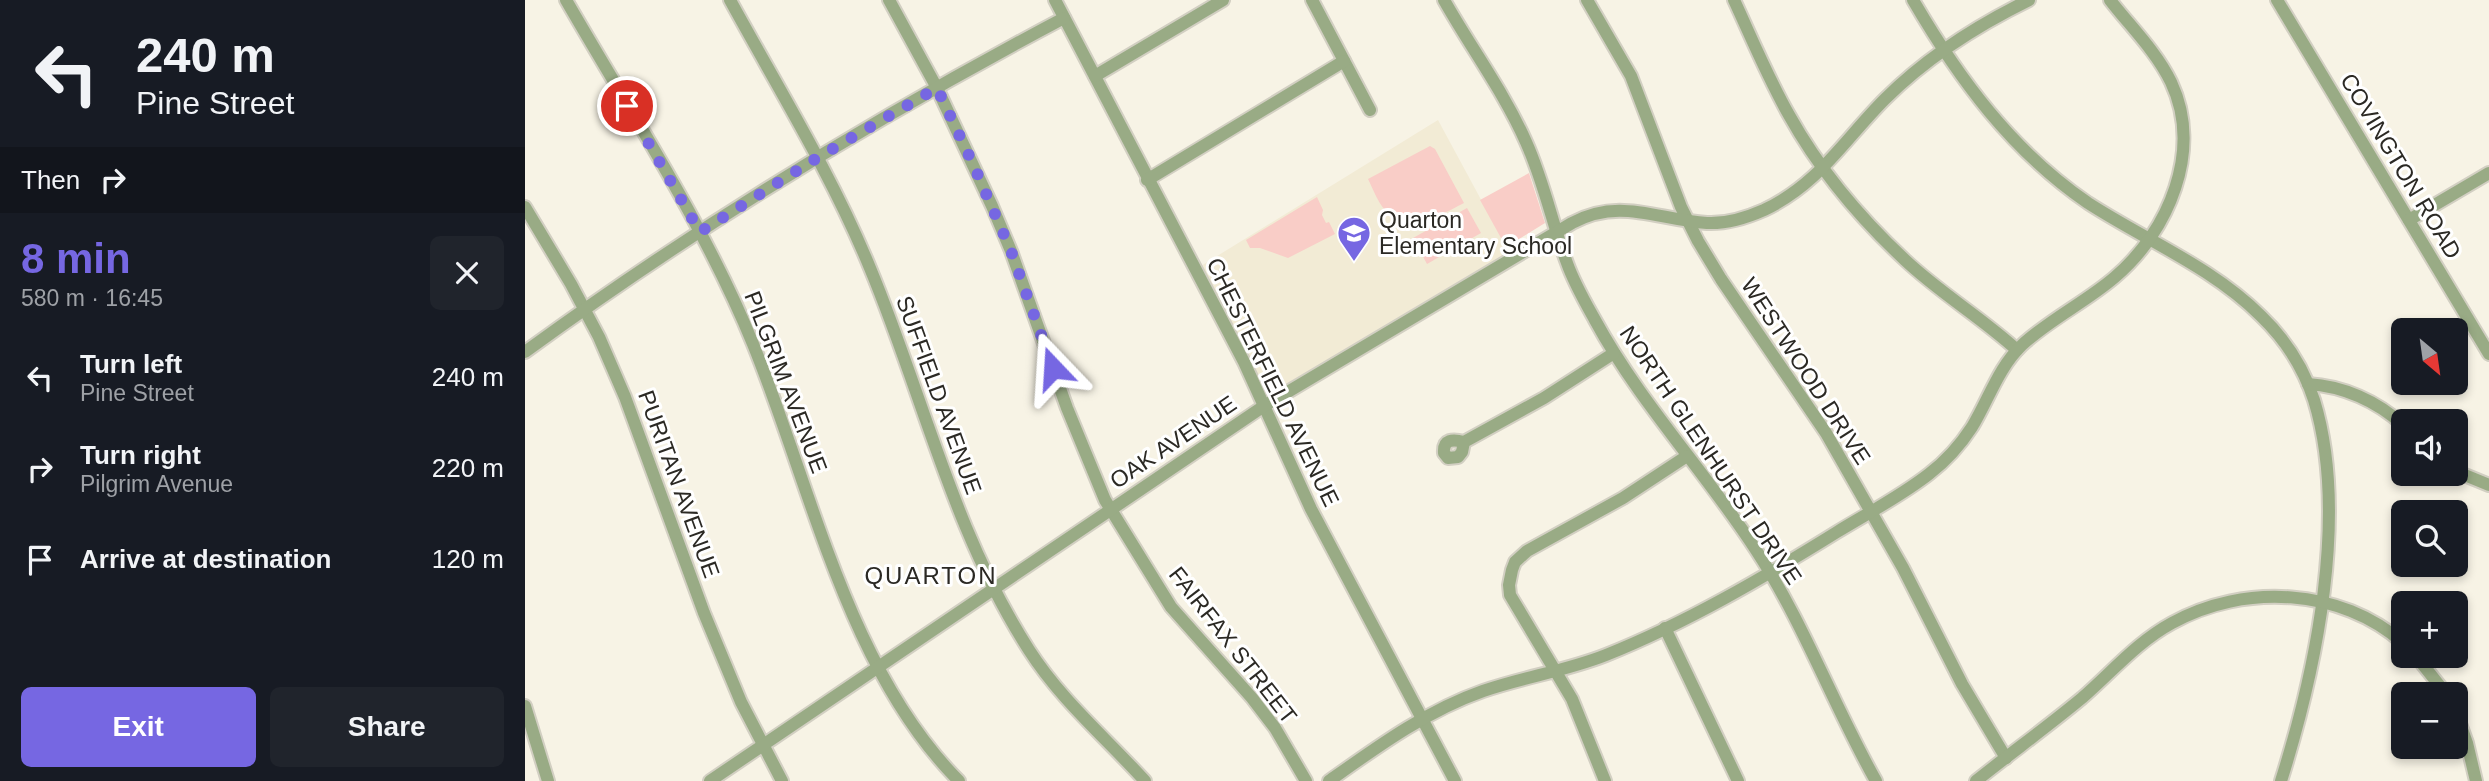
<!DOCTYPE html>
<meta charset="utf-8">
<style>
:root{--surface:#171b24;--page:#20242c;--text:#f1f3f6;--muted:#9ea1a6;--accent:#7667e2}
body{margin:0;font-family:Arial,sans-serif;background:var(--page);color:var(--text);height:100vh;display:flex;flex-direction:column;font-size:26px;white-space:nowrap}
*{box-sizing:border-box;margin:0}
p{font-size:23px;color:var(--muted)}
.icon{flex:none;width:38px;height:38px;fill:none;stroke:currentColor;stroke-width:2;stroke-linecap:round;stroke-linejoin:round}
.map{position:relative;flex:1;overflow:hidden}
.panel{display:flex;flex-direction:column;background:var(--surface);width:525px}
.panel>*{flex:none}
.top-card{background:#171b24;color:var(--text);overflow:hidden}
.needle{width:46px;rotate:151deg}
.fabs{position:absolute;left:1866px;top:318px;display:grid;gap:14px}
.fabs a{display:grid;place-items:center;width:77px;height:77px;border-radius:10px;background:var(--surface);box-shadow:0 4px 10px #0003;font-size:35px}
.pin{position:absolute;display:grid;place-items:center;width:60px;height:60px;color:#fff;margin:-30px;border:4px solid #fff;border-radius:50%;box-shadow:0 2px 7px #0007}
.me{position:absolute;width:77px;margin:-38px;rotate:340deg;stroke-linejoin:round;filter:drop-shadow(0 0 5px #0008)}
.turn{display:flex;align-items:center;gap:24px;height:147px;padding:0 21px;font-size:32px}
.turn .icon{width:91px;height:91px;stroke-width:2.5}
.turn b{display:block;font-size:49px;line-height:60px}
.then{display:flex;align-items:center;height:66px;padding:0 21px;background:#0003;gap:14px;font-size:26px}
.round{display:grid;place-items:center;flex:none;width:74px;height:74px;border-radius:10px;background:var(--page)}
.summary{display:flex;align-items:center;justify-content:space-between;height:119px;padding:0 21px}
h1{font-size:42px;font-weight:800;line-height:52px;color:var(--accent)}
.cta{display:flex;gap:14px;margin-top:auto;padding:14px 21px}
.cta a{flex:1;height:80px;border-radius:10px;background:var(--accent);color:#fff;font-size:28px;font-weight:800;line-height:80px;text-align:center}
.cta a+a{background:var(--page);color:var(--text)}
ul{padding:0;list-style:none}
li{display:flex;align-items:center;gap:21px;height:91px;padding:0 21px}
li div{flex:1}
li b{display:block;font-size:26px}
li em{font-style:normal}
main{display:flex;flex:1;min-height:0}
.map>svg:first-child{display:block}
.built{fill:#f2ebd5}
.green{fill:#f9cdc7}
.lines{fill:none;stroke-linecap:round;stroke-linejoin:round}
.minor-casing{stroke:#d2cfc2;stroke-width:16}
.minor{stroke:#99ab85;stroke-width:12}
.route{stroke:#7667e2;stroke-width:12;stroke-dasharray:0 21.6}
.labels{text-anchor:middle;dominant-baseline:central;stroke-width:6;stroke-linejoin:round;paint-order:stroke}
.street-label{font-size:23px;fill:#2b2924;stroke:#fff}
.poi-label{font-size:23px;fill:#2b2924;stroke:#fff;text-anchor:start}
.neighbourhood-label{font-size:24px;letter-spacing:2px;fill:#2b2924;stroke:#fff}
</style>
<main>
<section class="panel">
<div class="top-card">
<div class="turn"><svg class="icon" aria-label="left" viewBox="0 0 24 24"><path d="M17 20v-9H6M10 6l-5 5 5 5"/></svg><div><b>240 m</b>Pine Street</div></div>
<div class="then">Then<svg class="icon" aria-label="right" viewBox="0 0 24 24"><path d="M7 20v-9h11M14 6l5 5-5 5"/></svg></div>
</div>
<div class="summary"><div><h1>8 min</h1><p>580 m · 16:45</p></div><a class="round"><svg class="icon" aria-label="close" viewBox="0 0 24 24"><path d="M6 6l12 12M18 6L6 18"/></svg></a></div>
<ul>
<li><svg class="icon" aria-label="left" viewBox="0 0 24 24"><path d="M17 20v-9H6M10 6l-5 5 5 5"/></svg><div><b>Turn left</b><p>Pine Street</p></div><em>240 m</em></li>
<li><svg class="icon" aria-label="right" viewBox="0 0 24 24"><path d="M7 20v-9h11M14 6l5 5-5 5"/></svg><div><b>Turn right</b><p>Pilgrim Avenue</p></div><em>220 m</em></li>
<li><svg class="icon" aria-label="arrive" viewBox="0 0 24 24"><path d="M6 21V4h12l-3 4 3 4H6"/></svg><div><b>Arrive at destination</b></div><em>120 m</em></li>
</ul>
<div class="cta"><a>Exit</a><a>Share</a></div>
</section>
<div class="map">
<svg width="1964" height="781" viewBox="0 0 1964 781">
<rect width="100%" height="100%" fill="#f7f3e5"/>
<!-- built -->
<polygon class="built" points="913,120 987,257 741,404 671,269"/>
<!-- green -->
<g class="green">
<path d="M905 146 910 149 939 203C915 215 880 238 859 209 852 200 848 189 843 179Z"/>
<polygon points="1004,173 1020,223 981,247 955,200"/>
<polygon points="792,197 798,210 797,215 801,223 804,222 810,234 763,258 735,248 725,248 721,240"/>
<polygon points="942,208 956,233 902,264 888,238"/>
</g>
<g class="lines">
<defs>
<g id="minor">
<path d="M41 0C105 111 180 226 228 344 286 486 323 670 434 781"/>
<path d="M205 0C253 88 307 175 345 268 398 395 428 532 504 650 536 700 580 737 620 781"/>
<polyline points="364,0 412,88 467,206 486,251 542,408 580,500 646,607 727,698 750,728 781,781"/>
<polyline points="530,0 719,362 786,509 930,781"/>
<polyline points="787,0 845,110"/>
<path d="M919 0C946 48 979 92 1001 142 1019 182 1027 223 1042 263 1049 283 1060 302 1070 320 1115 403 1180 471 1231 550 1279 623 1308 705 1351 781"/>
<polyline points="1062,0 1106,76 1156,207 1173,241 1196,279 1301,433 1378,568 1437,684 1481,758"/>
<path d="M1209 0C1227 39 1243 78 1264 115 1294 169 1335 218 1380 260 1415 293 1457 318 1492 350"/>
<path d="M1388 0C1434 79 1487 151 1563 203 1620 240 1687 267 1736 316 1760 339 1779 369 1789 400 1824 514 1791 670 1756 781"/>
<polyline points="1752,0 1964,354"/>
<polyline points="570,76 698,0"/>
<polyline points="622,180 819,61"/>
<polyline points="0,207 46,284 74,337 100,397 179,613 216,702 257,781"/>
<polyline points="1884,220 1964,173"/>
<path d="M0 352C171 227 352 117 539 18"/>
<path d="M1783 384C1818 386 1852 401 1878 425"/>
<path d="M939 442 937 452 933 457 923 458 919 453C918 439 928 439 939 442L1019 398 1089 353"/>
<polyline points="1930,471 1964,485"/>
<polyline points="1140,628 1213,781"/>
<polyline points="1891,656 1922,695"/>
<polyline points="0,706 23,781"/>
<polyline points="1930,710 1942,743 1951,781"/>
<path d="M185 781 739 406 1047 223C1095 197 1133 220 1182 223 1202 224 1221 218 1239 210 1294 184 1319 140 1360 99 1402 57 1451 26 1504 0"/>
<path d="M804 781C852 747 901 711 958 691 998 677 1041 671 1081 655 1161 623 1238 578 1312 532 1343 513 1376 496 1404 474 1421 461 1436 444 1447 427 1464 399 1473 368 1497 345 1525 319 1561 302 1590 277 1644 231 1678 150 1646 82 1631 51 1605 26 1585 0"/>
<polyline points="1080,781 1047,699 985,595 984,585 987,570 990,562 1002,551 1098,498 1162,456"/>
<path d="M1451 781C1486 753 1522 727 1557 698 1587 672 1612 642 1647 623 1719 583 1816 588 1878 643"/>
</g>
</defs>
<!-- minor casing -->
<use href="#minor" class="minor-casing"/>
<!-- minor -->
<use href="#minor" class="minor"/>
</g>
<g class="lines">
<!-- route -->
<polyline class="route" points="102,106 175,232 292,158 412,88 449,166 486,251 528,368"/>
</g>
<!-- icons -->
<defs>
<symbol id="school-pin" viewBox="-11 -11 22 30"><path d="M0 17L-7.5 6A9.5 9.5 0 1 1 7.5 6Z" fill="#7667e2" stroke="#fff"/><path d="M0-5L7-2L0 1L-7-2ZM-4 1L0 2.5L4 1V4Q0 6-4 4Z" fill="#fff"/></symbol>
</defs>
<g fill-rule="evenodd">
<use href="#school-pin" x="810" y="214" width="38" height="52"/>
</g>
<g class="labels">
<!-- street labels -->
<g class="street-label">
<text transform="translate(1876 166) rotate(59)">COVINGTON ROAD</text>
<text transform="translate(1281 371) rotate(57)">WESTWOOD DRIVE</text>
<text transform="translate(261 382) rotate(69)">PILGRIM AVENUE</text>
<text transform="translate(748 382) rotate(64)">CHESTERFIELD AVENUE</text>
<text transform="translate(414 395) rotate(70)">SUFFIELD AVENUE</text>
<text transform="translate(648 442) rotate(-34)">OAK AVENUE</text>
<text transform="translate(1186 455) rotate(56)">NORTH GLENHURST DRIVE</text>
<text transform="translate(154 484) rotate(70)">PURITAN AVENUE</text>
<text transform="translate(708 645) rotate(52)">FAIRFAX STREET</text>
</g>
<!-- poi labels -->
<g class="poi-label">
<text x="854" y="220">Quarton<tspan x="854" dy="26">Elementary School</tspan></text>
</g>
<!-- neighbourhood labels -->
<g class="neighbourhood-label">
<text x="406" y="575">QUARTON</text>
</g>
</g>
</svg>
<div class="fabs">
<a><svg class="needle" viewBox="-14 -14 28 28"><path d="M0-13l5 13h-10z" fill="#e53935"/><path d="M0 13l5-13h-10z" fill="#9ea1a6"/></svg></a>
<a><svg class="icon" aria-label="sound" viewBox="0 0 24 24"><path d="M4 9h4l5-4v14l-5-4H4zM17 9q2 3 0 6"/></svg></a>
<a><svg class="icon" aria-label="search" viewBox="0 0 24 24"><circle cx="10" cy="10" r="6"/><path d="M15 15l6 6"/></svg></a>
<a>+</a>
<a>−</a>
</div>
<div class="pin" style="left:102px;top:106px;background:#d93025"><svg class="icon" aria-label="arrive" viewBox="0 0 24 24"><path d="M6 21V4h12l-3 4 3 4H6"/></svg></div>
<svg class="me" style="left:528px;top:368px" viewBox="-20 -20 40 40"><path d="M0-17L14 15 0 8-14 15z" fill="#7667e2" stroke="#fff" stroke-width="4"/></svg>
</div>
</main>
